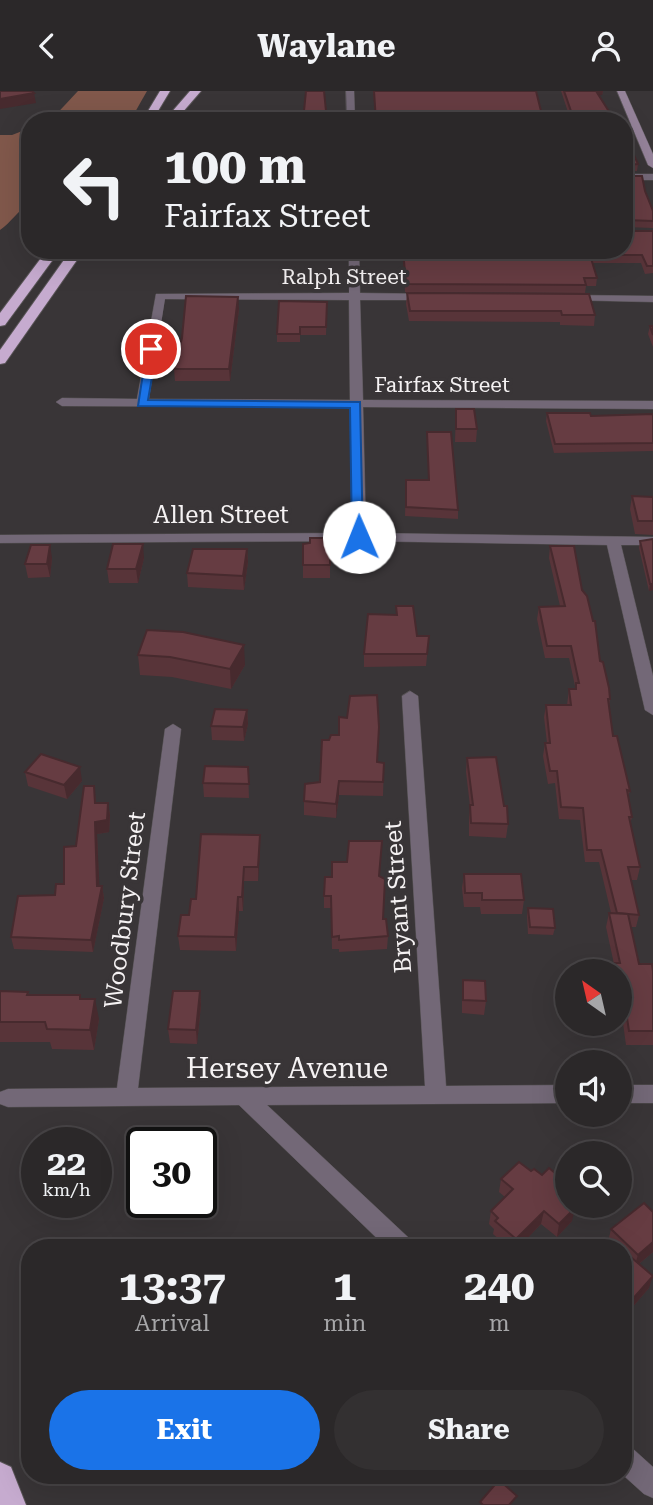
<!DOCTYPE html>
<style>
:root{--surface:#2b2829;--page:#333031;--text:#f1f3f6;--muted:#a6a6a8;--line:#474446;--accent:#1a73e8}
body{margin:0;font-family:"Roboto Serif",serif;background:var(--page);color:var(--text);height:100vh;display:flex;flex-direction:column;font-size:26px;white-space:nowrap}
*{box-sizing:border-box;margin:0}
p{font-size:23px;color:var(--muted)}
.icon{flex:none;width:38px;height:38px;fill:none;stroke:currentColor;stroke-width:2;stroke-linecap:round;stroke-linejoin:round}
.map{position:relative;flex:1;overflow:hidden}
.details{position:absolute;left:21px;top:1148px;width:611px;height:245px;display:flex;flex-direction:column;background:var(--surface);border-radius:28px;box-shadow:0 7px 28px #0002,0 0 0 2px var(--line)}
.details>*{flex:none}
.hud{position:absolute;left:21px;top:21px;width:612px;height:147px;border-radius:28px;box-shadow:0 7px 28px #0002,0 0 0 2px var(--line);background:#2b2829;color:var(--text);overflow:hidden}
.needle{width:46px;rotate:326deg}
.tools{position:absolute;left:555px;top:868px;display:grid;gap:14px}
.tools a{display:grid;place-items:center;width:77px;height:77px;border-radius:50%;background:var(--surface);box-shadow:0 7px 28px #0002,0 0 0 2px var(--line);font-size:35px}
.speed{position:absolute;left:21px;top:1036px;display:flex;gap:14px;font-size:35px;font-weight:700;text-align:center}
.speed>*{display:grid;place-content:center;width:91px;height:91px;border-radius:50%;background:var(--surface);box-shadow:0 7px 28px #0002,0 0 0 2px var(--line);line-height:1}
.speed small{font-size:18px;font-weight:400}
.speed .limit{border:4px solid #111;border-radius:10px;background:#fff;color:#111}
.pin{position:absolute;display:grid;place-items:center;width:60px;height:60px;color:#fff;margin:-30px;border:4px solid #fff;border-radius:50%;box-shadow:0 2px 7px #0007}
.me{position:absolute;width:77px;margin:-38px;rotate:359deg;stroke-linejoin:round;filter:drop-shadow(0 0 5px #0008)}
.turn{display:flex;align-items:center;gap:24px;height:147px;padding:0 28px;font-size:32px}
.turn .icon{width:91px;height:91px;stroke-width:2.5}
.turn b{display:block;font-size:49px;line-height:60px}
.eta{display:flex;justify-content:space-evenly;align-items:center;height:119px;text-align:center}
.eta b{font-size:42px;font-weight:700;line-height:49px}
.action{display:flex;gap:14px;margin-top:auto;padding:14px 28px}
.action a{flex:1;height:80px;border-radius:42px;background:var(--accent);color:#fff;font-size:28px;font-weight:700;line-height:80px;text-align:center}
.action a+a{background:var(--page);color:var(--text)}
header{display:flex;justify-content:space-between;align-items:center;height:91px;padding:0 28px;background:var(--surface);font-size:32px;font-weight:700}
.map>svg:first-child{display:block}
.forest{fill:#81584b}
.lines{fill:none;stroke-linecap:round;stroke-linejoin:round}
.street-casing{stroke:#575355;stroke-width:1}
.secondary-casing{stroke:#575355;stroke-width:1}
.highway-casing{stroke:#575355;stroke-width:2}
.street{fill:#736877;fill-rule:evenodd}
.secondary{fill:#95839a;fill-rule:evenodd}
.highway{fill:#c6abcf;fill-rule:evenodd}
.wall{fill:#583439}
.shaded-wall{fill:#472a2e}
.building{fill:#663c42;stroke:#472a2e;stroke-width:2}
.route{fill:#1a73e8;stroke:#114b97;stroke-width:2}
.labels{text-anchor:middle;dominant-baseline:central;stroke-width:7;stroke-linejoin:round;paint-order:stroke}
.far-street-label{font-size:21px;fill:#f5f2f3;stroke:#393537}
.street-label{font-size:24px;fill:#f5f2f3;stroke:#393537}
.near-street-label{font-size:28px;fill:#f5f2f3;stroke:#393537}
</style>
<header><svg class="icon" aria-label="back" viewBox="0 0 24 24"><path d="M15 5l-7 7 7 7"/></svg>Waylane<svg class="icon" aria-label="person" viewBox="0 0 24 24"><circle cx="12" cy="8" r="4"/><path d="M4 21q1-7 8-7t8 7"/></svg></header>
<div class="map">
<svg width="653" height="1414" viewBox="0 0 653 1414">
<rect width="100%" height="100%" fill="#393537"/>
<!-- forest -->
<g class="forest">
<polygon points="78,0 147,0 130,30 50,30"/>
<path d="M30 37V114C18 118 11 132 0 139V44H12Z"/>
</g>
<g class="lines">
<defs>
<g id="street">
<polygon points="346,0 354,0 355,30 347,30"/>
<polygon points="625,33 641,36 625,39"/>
<rect x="625" y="83" width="28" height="6"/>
<path d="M349 159H359L360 202 429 203 435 206 429 209H360L363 309 653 310V318L363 316 366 442 653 446V454H621L653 585V624L645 619 607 454 359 450 0 452V444L352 442 350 316 62 315 56 311 62 307 137 308 156 203 349 202ZM165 208 349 209 350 309 149 308Z"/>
<polygon points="569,204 653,205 653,211 565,209 563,207"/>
<polygon points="410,600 418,605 446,995 567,994 567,1012 267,1014 411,1149 415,1157 387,1157 239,1014 8,1016 0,1013 0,1001 8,998 117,997 165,638 173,633 181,638 138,997 425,995 402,605"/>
<rect x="620" y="994" width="33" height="18"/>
<polygon points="623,1353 632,1357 653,1376 653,1407 644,1403 623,1384"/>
</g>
<polygon id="secondary" points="617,0 625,0 653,63 653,77 648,74"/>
<g id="highway">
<polygon points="160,0 170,0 152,30 142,30"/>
<polygon points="190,0 201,0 175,30 164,30"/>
<polygon points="47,159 60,159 5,234 0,235 0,222"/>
<polygon points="71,159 84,159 5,272 0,273 0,259"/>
<polygon points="0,1371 11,1376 26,1414 0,1414"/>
</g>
</defs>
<!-- street casing -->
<use href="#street" class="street-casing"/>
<!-- secondary casing -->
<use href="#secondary" class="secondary-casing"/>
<!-- highway casing -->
<use href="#highway" class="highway-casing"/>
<!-- street -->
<use href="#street" class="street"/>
<!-- secondary -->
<use href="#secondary" class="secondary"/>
<!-- highway -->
<use href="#highway" class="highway"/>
</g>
<!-- wall -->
<g class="wall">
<polygon points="373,0 536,0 541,20 540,27 537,27 538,30 376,30"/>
<polygon points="561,0 603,0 602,4 599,4 615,30 590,30 589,27 570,27"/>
<polygon points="625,44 638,73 637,80 625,81"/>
<polygon points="625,83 645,100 653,120 653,137 625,136"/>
<polygon points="626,140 653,140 653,182 645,183 641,172 592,172 597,187 596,195 586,195 585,202 405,201 403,162 393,162 393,159 625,159"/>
<polygon points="407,202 595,224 594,235 560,234 560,231 409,230 406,213"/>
<polygon points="327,211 326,244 300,244 300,251 277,251 277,243"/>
<polygon points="239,218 230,290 175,290 174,278 182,247"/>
<polygon points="650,235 653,235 653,256 648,243"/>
<polygon points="456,318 477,338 476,351 455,351"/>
<polygon points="547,322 591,325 653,323 653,360 554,362 546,330"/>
<polygon points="427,341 458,419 458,428 405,425 406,389 429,389"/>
<polygon points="632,405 653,406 653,444 635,443 630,418"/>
<polygon points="330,447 330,487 303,487 303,453"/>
<polygon points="653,448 653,499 649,500 639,457 640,450"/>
<polygon points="550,455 582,499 610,608 609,616 613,645 630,700 628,705 632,726 630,733 640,776 637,789 631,789 639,824 636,836 631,836 639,873 653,880 653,954 626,954 620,910 620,880 613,880 614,873 606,836 609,822 611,822 599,771 585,771 580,729 559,728 555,692 548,693 543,665 545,652 547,652 544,626 546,614 567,614 569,598 575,598 575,595 569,567 545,567 537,528 539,516 560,515 549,467"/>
<polygon points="247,458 248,471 244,499 188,496 187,482"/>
<polygon points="52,467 50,486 28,487 25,473"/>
<polygon points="144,467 138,492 109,492 107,478"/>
<polygon points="396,515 417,545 429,545 426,575 364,576 364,563 396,524"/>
<polygon points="183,541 245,574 231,598 172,586 140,584 138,564"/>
<polygon points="247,619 248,633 244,650 212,649 211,635"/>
<polygon points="329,649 377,671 384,672 383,705 339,704 336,727 304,724 304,710 320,691"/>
<polygon points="467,667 504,715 508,733 506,747 469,745 469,728 470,715 466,681"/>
<polygon points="248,676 249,707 204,706 203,692"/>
<polygon points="25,681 82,690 67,708 28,695"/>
<polygon points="94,695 96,712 108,712 110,724 109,741 97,743 99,795 102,795 104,807 93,861 14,858 11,846 55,804 64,793"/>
<polygon points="260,758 258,790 244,790 243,820 239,820 236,860 180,859 178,845 196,808"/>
<polygon points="464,783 524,809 522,823 481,823 480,816 464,816 462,797"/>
<polygon points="379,785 383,828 388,845 387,858 339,861 339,858 332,858 331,817 324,817 324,805"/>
<polygon points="528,817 555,837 553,844 528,843 527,825"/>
<polygon points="463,889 486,910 484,924 462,922 462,903"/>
<polygon points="0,900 28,901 29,904 80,904 81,908 99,928 94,959 52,958 50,951 0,951"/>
<polygon points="200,900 201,914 197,953 170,952 168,938"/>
<polygon points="531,1080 567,1092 567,1108 565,1109 572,1130 557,1146 541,1133 518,1157 509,1157 493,1143 494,1138 489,1133 491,1120 505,1106 499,1101 501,1088"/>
<polygon points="611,1138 653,1161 639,1173 649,1197 623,1227 623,1157 613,1157 608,1151"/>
<polygon points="223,1384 243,1384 232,1395"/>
</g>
<!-- shaded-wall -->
<g class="shaded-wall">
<polygon points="595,0 603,0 602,4 595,5"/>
<polygon points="34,2 36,12 0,18 0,8"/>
<polygon points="238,206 239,218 230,290 229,278"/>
<polygon points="143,453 144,467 138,492 136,478"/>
<polygon points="50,454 52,467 50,486 47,473"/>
<polygon points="247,458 248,471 244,499 243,485"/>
<polygon points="650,493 653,493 653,499 649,500"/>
<polygon points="244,554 245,574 231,598 230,578"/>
<polygon points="247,619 248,633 244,650 243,636"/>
<polygon points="80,676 82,690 67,708 64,694"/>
<polygon points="339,690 339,704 336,727 336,713"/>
<polygon points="108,712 110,724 109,741 97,743 100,807 97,795 95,731"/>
<polygon points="260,744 260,758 258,790 258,776"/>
<polygon points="244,776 244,790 243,820 242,806"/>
<polygon points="102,795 104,807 93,861 91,849"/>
<polygon points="238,806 239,820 236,860 235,846"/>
<polygon points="200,900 201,914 197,953 196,939"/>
<polygon points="95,908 99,928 94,959 90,939"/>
<polygon points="567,1098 567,1108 557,1118 560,1105"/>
<polygon points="575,1117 572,1130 557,1146 559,1133"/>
<polygon points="544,1120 541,1133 518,1157 514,1157 516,1148"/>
<polygon points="653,1151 653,1161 634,1177 638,1164"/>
<polygon points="653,1185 649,1197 623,1227 623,1219"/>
<polygon points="231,1384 243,1384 232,1395"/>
</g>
<!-- building -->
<g class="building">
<polygon points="0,0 32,0 34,2 0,8"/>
<polygon points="306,0 324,0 327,30 303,30"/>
<polygon points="374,0 536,0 541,20 535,20 538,30 376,30"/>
<polygon points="564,0 596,0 615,30 594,30 590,20 571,20"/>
<polygon points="625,44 638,73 625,74"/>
<polygon points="625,83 626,85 642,85 645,100 653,120 653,130 626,129 625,133"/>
<polygon points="625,139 626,140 653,140 653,175 647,175 642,164 590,164 597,187 584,187 586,194 406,193 403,159 625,159"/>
<polygon points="407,202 589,203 595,224 562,224 561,220 410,220"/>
<polygon points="186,205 238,206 229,278 174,278 182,247"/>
<polygon points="279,210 327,211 326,236 300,236 300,243 277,243"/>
<polygon points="650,235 653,235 653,244"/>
<polygon points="456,318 474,318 477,338 456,338"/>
<polygon points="547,322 590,322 591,325 653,323 653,352 555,353"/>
<polygon points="427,341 451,341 458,419 406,416 406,389 429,389"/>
<polygon points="632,405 653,406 653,430 638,430"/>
<polygon points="310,447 330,447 330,474 303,474 303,453 310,452"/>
<polygon points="653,448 653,493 650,493 640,450"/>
<polygon points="113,453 143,453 136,478 107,478"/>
<polygon points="31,454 50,454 47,473 25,473"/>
<polygon points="550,455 574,455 582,499 587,505 593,530 595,530 600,570 603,571 609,597 610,608 608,608 613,645 617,645 630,700 627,699 632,726 629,726 640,776 628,776 639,824 617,822 601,759 587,759 583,717 561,716 557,680 550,680 545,652 550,652 546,614 571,614 569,598 576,598 576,592 579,592 571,555 547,555 539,516 565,515"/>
<polygon points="193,458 247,458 243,485 187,482"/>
<polygon points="396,515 413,515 417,545 429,545 427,563 364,563 368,523 397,524"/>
<polygon points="147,539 183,541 244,554 230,578 170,566 138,564"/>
<polygon points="377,604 379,636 377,671 384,672 383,691 339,690 336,713 304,710 305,693 320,691 322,649 329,649 331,644 339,644 339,626 347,627 350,605"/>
<polygon points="215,618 247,619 243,636 211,635"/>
<polygon points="41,663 80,676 64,694 25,681"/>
<polygon points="496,666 504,715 507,715 508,733 471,732 470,714 473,714 467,667"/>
<polygon points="205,675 248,676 249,693 203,692"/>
<polygon points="84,695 94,695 95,712 108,712 107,729 95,731 97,795 102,795 91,849 11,846 18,805 55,804 56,793 64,793 64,756 76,755"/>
<polygon points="201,743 260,744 258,776 244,776 242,806 238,806 235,846 178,845 181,824 189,824 191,808 196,808"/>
<polygon points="349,750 382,750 379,785 385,788 383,828 386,828 388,845 339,849 339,845 332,846 331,805 324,805 325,786 332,786 332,771 347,771"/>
<polygon points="464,783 521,783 524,809 482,809 482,802 465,802"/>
<polygon points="528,817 553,818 555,837 530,836"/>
<polygon points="609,822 628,823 639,873 652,873 653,880 653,940 629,940 622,894 620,894 620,880 616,880 615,872 620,872"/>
<polygon points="463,889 485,890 486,910 463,909"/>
<polygon points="0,900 28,901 27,904 80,904 80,908 95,908 90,939 47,938 45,931 0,931"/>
<polygon points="173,900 200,900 196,939 168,938"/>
<polygon points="519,1071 531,1080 534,1078 542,1084 549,1077 567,1092 567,1098 560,1105 567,1111 567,1115 572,1115 575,1117 559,1133 544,1120 516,1148 495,1130 498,1127 491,1120 513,1098 501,1088"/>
<polygon points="644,1112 653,1121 653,1151 638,1164 611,1138"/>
<polygon points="625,1161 653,1185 623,1219 623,1163"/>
<polygon points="499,1389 517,1405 509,1414 483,1414 480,1411"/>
</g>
<!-- route -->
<polygon class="route" points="147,256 157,258 148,309 360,311 363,449 354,449 352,446 350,317 138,315"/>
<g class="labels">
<!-- far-street labels -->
<g class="far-street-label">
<text x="344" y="186">Ralph Street</text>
<text x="442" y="294">Fairfax Street</text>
</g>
<!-- street labels -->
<g class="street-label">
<text x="221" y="424">Allen Street</text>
<text transform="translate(398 806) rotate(-94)">Bryant Street</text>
<text transform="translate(125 819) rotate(-83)">Woodbury Street</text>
</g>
<!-- near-street labels -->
<g class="near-street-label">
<text x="287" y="977">Hersey Avenue</text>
</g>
</g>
</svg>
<div class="tools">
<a><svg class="needle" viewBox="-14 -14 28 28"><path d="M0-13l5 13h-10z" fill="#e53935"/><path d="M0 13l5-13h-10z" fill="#a6a6a8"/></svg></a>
<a><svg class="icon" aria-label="sound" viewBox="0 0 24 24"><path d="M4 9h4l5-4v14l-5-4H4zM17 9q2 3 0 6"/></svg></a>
<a><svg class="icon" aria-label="search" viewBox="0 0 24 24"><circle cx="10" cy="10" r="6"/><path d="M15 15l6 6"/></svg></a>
</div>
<div class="speed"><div>22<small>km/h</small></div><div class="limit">30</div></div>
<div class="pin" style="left:151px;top:258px;background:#d93025"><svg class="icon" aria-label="arrive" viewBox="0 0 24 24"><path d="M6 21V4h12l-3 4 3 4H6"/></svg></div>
<svg class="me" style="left:359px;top:446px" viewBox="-20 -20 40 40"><circle r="19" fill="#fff"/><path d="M0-13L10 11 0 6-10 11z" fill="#1a73e8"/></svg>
<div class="hud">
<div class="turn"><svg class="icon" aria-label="left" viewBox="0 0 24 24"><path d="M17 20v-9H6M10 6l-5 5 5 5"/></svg><div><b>100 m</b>Fairfax Street</div></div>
</div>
<section class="details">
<div class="eta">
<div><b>13:37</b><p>Arrival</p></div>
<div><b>1</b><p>min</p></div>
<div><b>240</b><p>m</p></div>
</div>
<div class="action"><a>Exit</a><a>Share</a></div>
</section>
</div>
